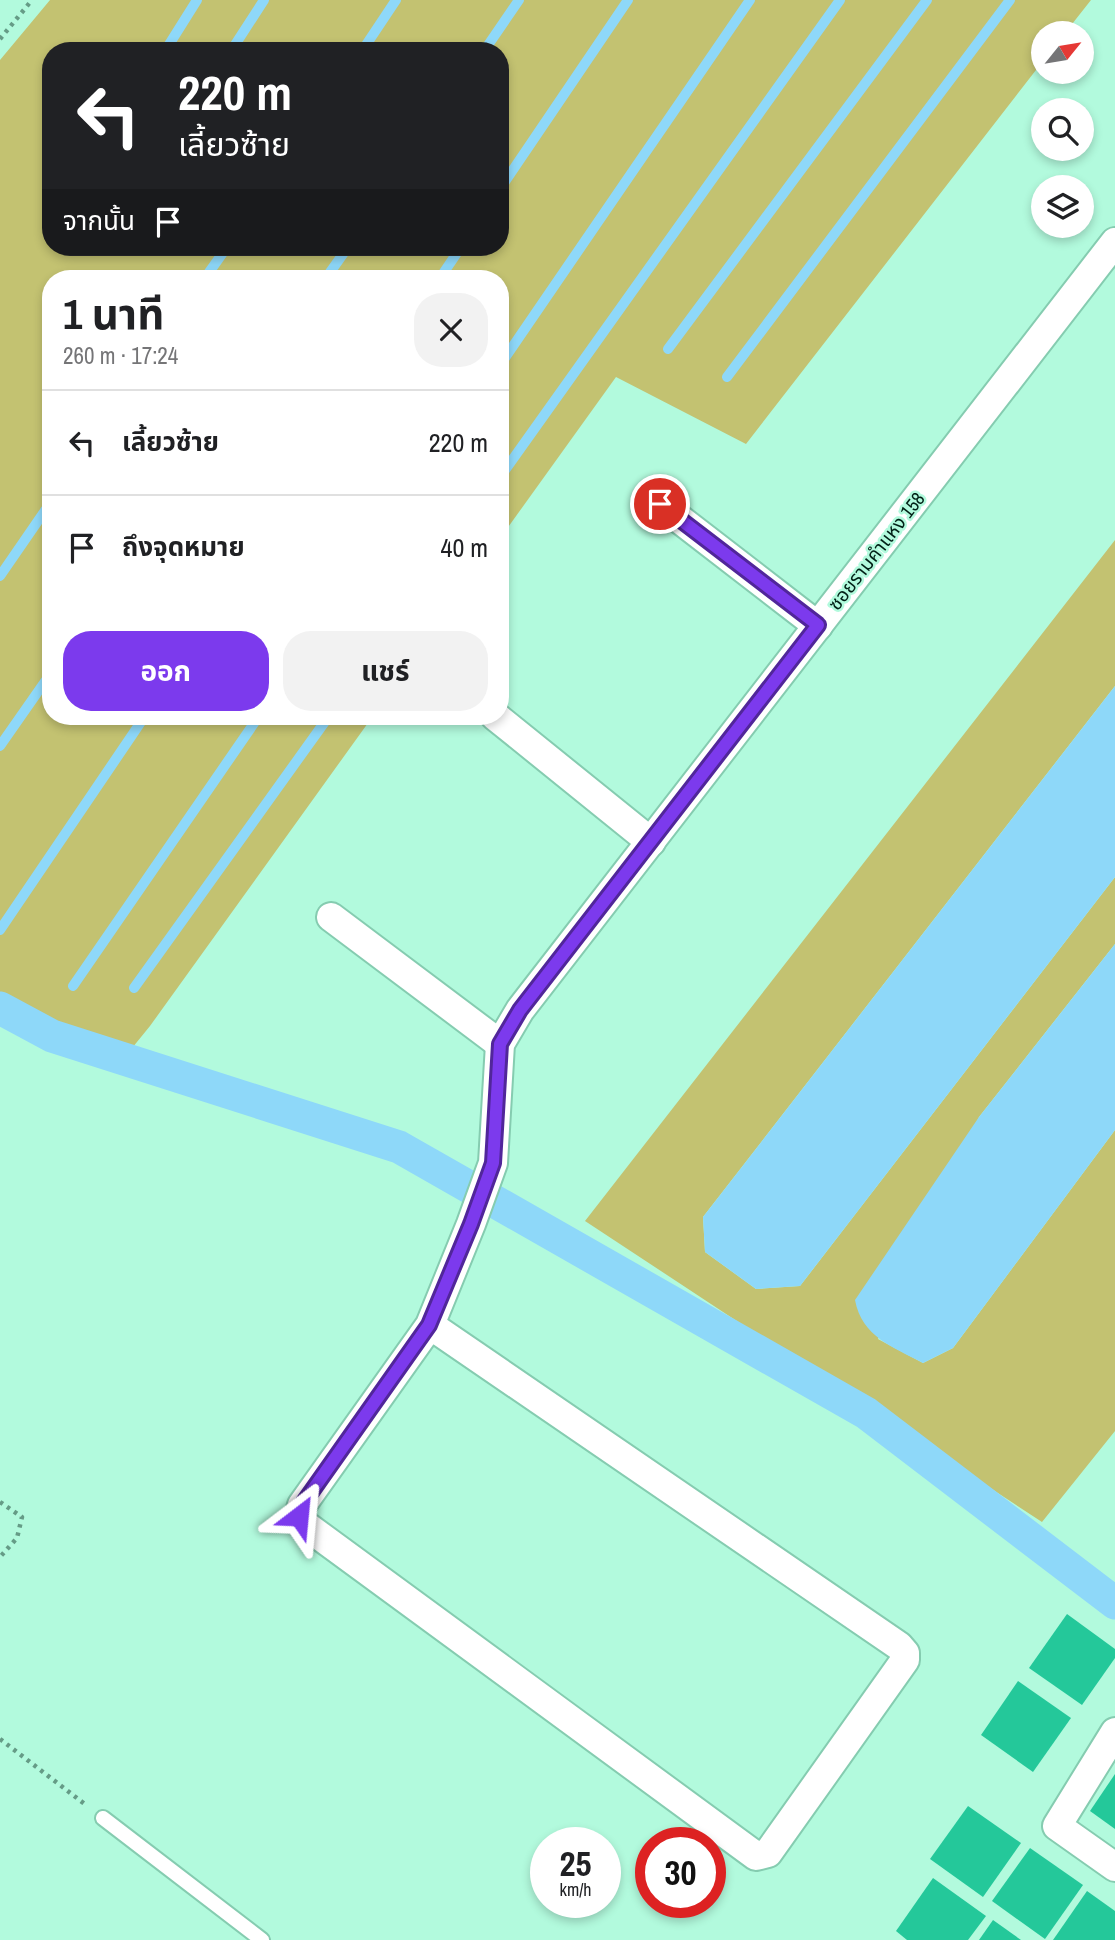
<!DOCTYPE html>
<html lang="th">
<meta charset="utf-8">
<style>
:root{--surface:#fff;--page:#f2f2f2;--text:#202124;--muted:#757577;--line:#e0e0e0;--accent:#7c3aed}
body{margin:0;font-family:"Archivo Narrow","Noto Sans Thai",sans-serif;background:var(--page);color:var(--text);height:100vh;display:flex;flex-direction:column;font-size:26px;white-space:nowrap}
*{box-sizing:border-box;margin:0}
p{font-size:23px;color:var(--muted)}
.icon{flex:none;width:38px;height:38px;fill:none;stroke:currentColor;stroke-width:2;stroke-linecap:round;stroke-linejoin:round}
.map{position:relative;flex:1;overflow:hidden}
.side{position:absolute;left:42px;top:270px;width:467px;height:455px;display:flex;flex-direction:column;background:var(--surface);border-radius:28px;box-shadow:0 4px 10px #0003}
.side>*{flex:none}
.top-card{position:absolute;left:42px;top:42px;width:467px;height:214px;border-radius:28px;box-shadow:0 4px 10px #0003;background:#202124;color:#fff;overflow:hidden}
.needle{width:46px;rotate:60deg}
.controls{position:absolute;left:1031px;top:21px;display:grid;gap:14px}
.controls a{display:grid;place-items:center;width:63px;height:63px;border-radius:50%;background:var(--surface);box-shadow:0 4px 10px #0003;font-size:35px}
.speed{position:absolute;left:530px;top:1827px;display:flex;gap:14px;font-size:35px;font-weight:700;text-align:center}
.speed>*{display:grid;place-content:center;width:91px;height:91px;border-radius:50%;background:var(--surface);box-shadow:0 4px 10px #0003;line-height:1}
.speed small{font-size:18px;font-weight:400}
.speed .limit{border:10px solid #d22;background:#fff;color:#111}
.pin{position:absolute;display:grid;place-items:center;width:60px;height:60px;color:#fff;margin:-30px;border:4px solid #fff;border-radius:50%;box-shadow:0 2px 7px #0007}
.me{position:absolute;width:77px;margin:-38px;rotate:29deg;stroke-linejoin:round;filter:drop-shadow(0 0 5px #0008)}
.turn{display:flex;align-items:center;gap:24px;height:147px;padding:0 21px;font-size:32px}
.turn .icon{width:91px;height:91px;stroke-width:2.5}
.turn b{display:block;font-size:49px;line-height:60px}
.then{display:flex;align-items:center;height:66px;padding:0 21px;background:#0003;gap:14px;font-size:26px}
.round{display:grid;place-items:center;flex:none;width:74px;height:74px;border-radius:28px;background:var(--page)}
.head{display:flex;align-items:center;justify-content:space-between;height:119px;padding:0 21px}
h1{font-size:42px;font-weight:700;line-height:52px}
.action{display:flex;gap:14px;margin-top:auto;padding:14px 21px}
.action a{flex:1;height:80px;border-radius:28px;background:var(--accent);color:#fff;font-size:28px;font-weight:700;line-height:80px;text-align:center}
.action a+a{background:var(--page);color:var(--text)}
ul{padding:0;list-style:none}
li{display:flex;align-items:center;gap:21px;height:105px;padding:0 21px;border-top:2px solid var(--line)}
li div{flex:1}
li b{display:block;font-size:26px}
li em{font-style:normal}
.map>svg:first-child{display:block}
.green{fill:#c3c271;fill-rule:evenodd}
.water{fill:#8ed8f9}
.lines{fill:none;stroke-linecap:round;stroke-linejoin:round}
.stream{stroke:#8ed8f9;stroke-width:10}
.canal{stroke:#8ed8f9;stroke-width:33}
.building{fill:#24c89a}
.lane-casing{stroke:#85ccb0;stroke-width:18}
.street-casing{stroke:#85ccb0;stroke-width:32}
.path{stroke:#659b86;stroke-width:4.5;stroke-dasharray:3.5 5;stroke-linecap:butt}
.lane{stroke:#fff;stroke-width:14}
.street{stroke:#fff;stroke-width:28}
.route-casing{stroke:#51269a;stroke-width:18}
.route{stroke:#7c3aed;stroke-width:12}
.labels{text-anchor:middle;dominant-baseline:central;stroke-width:5;stroke-linejoin:round;paint-order:stroke}
.street-label{font-size:19px;fill:#022016;stroke:#b2fadd}
</style>
<div class="map">
<svg width="1115" height="1940" viewBox="0 0 1115 1940">
<rect width="100%" height="100%" fill="#b2fadd"/>
<!-- green -->
<g class="green">
<path d="M50 0H1091L1065 33H1043V61L746 444 616 377 501 537 500 278H51V716H373L150 1026 128 1053 0 998V60ZM51 51H500V247H51Z"/>
<polygon points="1115,540 1115,686 703,1217 705,1252 756,1289 800,1286 1115,877 1115,944 979,1117 878,1339 923,1363 953,1348 1115,1130 1115,1431 1042,1522 585,1221"/>
</g>
<!-- water -->
<g class="water">
<polygon points="1115,686 1115,877 800,1286 756,1289 705,1252 703,1217"/>
<path d="M1115 944V1130L953 1348 923 1363C893 1347 862 1337 855 1300L979 1117Z"/>
</g>
<g class="lines">
<!-- stream -->
<g class="stream">
<polyline points="165,51 197,0"/>
<polyline points="231,51 264,0"/>
<polyline points="362,51 396,0"/>
<polyline points="484,51 519,0"/>
<polyline points="500,189 628,0"/>
<polyline points="205,278 227,247"/>
<polyline points="326,278 348,247"/>
<polyline points="440,278 461,247"/>
<polyline points="668,349 927,0"/>
<polyline points="500,365 750,0"/>
<polyline points="727,377 1010,0"/>
<polyline points="500,477 840,0"/>
<polyline points="0,576 51,502"/>
<polyline points="0,746 51,673"/>
<polyline points="0,930 145,716"/>
<polyline points="73,986 259,716"/>
<polyline points="134,988 329,716"/>
</g>
<!-- canal -->
<polyline class="canal" points="0,1008 52,1036 399,1147 866,1413 1115,1603"/>
</g>
<!-- building -->
<g class="building">
<polygon points="1067,1614 1115,1649 1115,1658 1082,1705 1029,1668"/>
<polygon points="1018,1681 1071,1718 1033,1772 981,1735"/>
<polygon points="1115,1774 1115,1829 1090,1811"/>
<polygon points="968,1806 1021,1843 983,1897 930,1859"/>
<polygon points="1030,1848 1083,1885 1045,1939 992,1901"/>
<polygon points="933,1878 986,1916 968,1940 907,1940 896,1931"/>
<polygon points="1087,1891 1115,1911 1115,1940 1053,1940"/>
<polygon points="993,1920 1021,1940 979,1940"/>
</g>
<g class="lines">
<defs>
<polyline id="lane" points="103,1818 262,1940"/>
<g id="street">
<polyline points="660,504 818,626"/>
<polyline points="495,716 651,842"/>
<polyline points="331,917 500,1044"/>
<polyline points="430,1325 899,1646 905,1653 905,1660 768,1853 756,1856 305,1525 299,1516 302,1505 430,1325 471,1224 493,1163 500,1044 520,1010 1115,242"/>
<polyline points="1115,1732 1057,1826 1115,1867"/>
</g>
</defs>
<!-- lane casing -->
<use href="#lane" class="lane-casing"/>
<!-- street casing -->
<use href="#street" class="street-casing"/>
<!-- path -->
<g class="path">
<polyline points="0,39 32,0"/>
<polyline points="0,1502 22,1517 17,1538 0,1557"/>
<polyline points="0,1739 86,1805"/>
</g>
<!-- lane -->
<use href="#lane" class="lane"/>
<!-- street -->
<use href="#street" class="street"/>
</g>
<g class="lines">
<defs>
<polyline id="route" points="299,1516 302,1505 429,1325 471,1224 493,1163 500,1044 520,1010 818,625 660,504"/>
</defs>
<!-- route casing -->
<use href="#route" class="route-casing"/>
<!-- route -->
<use href="#route" class="route"/>
</g>
<g class="labels">
<!-- street labels -->
<g class="street-label">
<text transform="translate(876 551) rotate(-52)">ซอยรามคำแหง 158</text>
</g>
</g>
</svg>
<div class="controls">
<a><svg class="needle" viewBox="-14 -14 28 28"><path d="M0-13l5 13h-10z" fill="#e53935"/><path d="M0 13l5-13h-10z" fill="#757577"/></svg></a>
<a><svg class="icon" aria-label="search" viewBox="0 0 24 24"><circle cx="10" cy="10" r="6"/><path d="M15 15l6 6"/></svg></a>
<a><svg class="icon" aria-label="layers" viewBox="0 0 24 24"><path d="M12 4l9 5-9 5-9-5zM3 14l9 5 9-5"/></svg></a>
</div>
<div class="speed"><div>25<small>km/h</small></div><div class="limit">30</div></div>
<div class="pin" style="left:660px;top:504px;background:#d93025"><svg class="icon" aria-label="arrive" viewBox="0 0 24 24"><path d="M6 21V4h12l-3 4 3 4H6"/></svg></div>
<svg class="me" style="left:299px;top:1516px" viewBox="-20 -20 40 40"><path d="M0-17L14 15 0 8-14 15z" fill="#7c3aed" stroke="#fff" stroke-width="4"/></svg>
<div class="top-card">
<div class="turn"><svg class="icon" aria-label="left" viewBox="0 0 24 24"><path d="M17 20v-9H6M10 6l-5 5 5 5"/></svg><div><b>220 m</b>เลี้ยวซ้าย</div></div>
<div class="then">จากนั้น<svg class="icon" aria-label="arrive" viewBox="0 0 24 24"><path d="M6 21V4h12l-3 4 3 4H6"/></svg></div>
</div>
<section class="side">
<div class="head"><div><h1>1 นาที</h1><p>260 m · 17:24</p></div><a class="round"><svg class="icon" aria-label="close" viewBox="0 0 24 24"><path d="M6 6l12 12M18 6L6 18"/></svg></a></div>
<ul>
<li><svg class="icon" aria-label="left" viewBox="0 0 24 24"><path d="M17 20v-9H6M10 6l-5 5 5 5"/></svg><div><b>เลี้ยวซ้าย</b></div><em>220 m</em></li>
<li><svg class="icon" aria-label="arrive" viewBox="0 0 24 24"><path d="M6 21V4h12l-3 4 3 4H6"/></svg><div><b>ถึงจุดหมาย</b></div><em>40 m</em></li>
</ul>
<div class="action"><a>ออก</a><a>แชร์</a></div>
</section>
</div>
